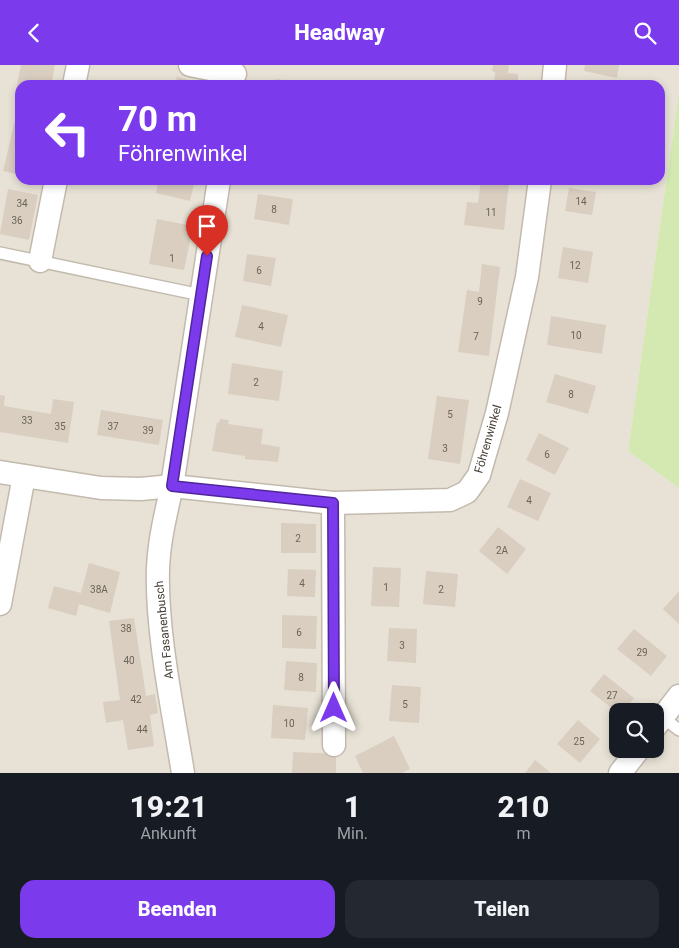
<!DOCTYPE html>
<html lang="de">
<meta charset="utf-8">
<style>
:root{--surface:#171b24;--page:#242831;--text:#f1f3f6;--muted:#9ea1a6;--accent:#7c3aed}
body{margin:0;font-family:Roboto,sans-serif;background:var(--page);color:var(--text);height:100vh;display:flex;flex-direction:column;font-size:19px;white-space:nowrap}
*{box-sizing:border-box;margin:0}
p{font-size:16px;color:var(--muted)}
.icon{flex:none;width:28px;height:28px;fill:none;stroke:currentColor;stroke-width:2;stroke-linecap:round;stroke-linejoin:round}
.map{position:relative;height:708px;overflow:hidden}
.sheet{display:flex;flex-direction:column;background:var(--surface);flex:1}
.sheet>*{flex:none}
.banner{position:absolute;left:15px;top:15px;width:650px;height:105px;border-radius:15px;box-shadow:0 2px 8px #0003;background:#7c3aed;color:#fff;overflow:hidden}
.buttons{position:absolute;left:609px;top:638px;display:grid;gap:10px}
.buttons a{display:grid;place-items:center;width:55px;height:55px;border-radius:10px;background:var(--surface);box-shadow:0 2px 8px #0003;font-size:25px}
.pin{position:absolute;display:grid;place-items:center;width:42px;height:42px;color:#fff;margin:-51px -21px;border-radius:50% 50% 50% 0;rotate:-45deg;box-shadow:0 0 5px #0007}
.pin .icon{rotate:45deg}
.me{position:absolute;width:55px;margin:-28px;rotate:0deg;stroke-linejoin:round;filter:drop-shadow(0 0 4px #0008)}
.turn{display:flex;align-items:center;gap:18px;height:105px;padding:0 20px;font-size:22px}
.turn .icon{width:65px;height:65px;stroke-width:2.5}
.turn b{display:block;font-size:35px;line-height:42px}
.eta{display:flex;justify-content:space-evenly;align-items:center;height:85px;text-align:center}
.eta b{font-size:30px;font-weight:800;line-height:35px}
.cta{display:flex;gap:10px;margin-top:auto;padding:10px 20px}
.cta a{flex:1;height:58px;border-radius:15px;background:var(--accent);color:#fff;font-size:20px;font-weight:800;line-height:58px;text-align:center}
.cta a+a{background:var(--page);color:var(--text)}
header{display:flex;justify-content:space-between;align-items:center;height:65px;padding:0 20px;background:var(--accent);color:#fff;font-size:22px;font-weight:800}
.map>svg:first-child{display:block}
.residential{fill:#e8e2d6;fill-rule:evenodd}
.green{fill:#d3e9b1}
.building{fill:#d9cec0}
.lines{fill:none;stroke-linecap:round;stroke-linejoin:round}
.service-casing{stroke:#c3baae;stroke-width:14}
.minor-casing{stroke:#c3baae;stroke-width:25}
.service{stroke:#fff;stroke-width:11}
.minor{stroke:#fff;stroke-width:22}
.route-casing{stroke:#51269a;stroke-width:12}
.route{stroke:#7c3aed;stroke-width:9}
.labels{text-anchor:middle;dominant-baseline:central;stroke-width:4;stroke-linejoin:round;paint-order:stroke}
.number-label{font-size:10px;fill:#6c6459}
.street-label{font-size:12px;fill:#484037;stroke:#fff}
</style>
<header><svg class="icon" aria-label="back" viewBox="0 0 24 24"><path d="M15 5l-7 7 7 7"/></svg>Headway<svg class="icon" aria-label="search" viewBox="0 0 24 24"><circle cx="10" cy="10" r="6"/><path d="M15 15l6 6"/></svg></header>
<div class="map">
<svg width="679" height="708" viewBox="0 0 679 708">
<rect width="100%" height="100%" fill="#f4f0e8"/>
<!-- residential -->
<path class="residential" d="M0 0H679V27L628 386 679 423V708H0ZM20 20H660V115H20ZM618 646H655V684H618Z"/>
<!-- green -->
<polygon class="green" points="679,27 679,423 628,386"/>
<!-- building -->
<g class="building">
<polygon points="21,0 55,0 51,20 20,20 20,30 15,29"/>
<polygon points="493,0 509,0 508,8 518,9 518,20 494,20 495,7 492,6"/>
<polygon points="585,0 619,0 617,13 584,6"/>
<polygon points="177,12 203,19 203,20 175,20"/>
<polygon points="276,14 306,19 306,20 275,20"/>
<polygon points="16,51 20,52 20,110 3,106"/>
<polygon points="159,115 195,115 190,136 156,128"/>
<polygon points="481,115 509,118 504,165 464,160 467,137 478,138"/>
<polygon points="569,123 596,127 592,150 565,146"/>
<polygon points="8,124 38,130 29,175 0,169"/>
<polygon points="258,129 293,134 289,160 254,154"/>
<polygon points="157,154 193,161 184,205 149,199"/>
<polygon points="563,182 593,187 588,218 558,213"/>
<polygon points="247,189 276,193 271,221 243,216"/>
<polygon points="482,199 500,202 489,291 458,287 467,225 479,227"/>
<polygon points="242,240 288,250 281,282 235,272"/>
<polygon points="551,251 606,260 602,289 547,280"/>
<polygon points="232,298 283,306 279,336 228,329"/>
<polygon points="555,309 596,321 588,349 546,337"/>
<polygon points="0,330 5,331 4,341 51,349 53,334 74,337 68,378 0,367"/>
<polygon points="437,331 469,335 460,399 428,394"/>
<polygon points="101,345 163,355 159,380 97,370"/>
<polygon points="220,354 229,355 228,359 263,364 261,379 280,382 278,397 245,394 245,391 212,386 217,357 219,358"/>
<polygon points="539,368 569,383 555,410 526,395"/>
<polygon points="520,414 551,428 538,456 507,442"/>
<polygon points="281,458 316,459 316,488 281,488"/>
<polygon points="498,462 526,484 507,509 479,486"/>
<polygon points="89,498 120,507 110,548 79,539 76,551 48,543 54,521 81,528"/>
<polygon points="373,502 401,503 399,542 371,541"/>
<polygon points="288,504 316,505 315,532 287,531"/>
<polygon points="426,506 458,509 455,542 423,539"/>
<polygon points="679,526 679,559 663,544"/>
<polygon points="282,550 317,551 316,584 282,583"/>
<polygon points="134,553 146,631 155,629 158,648 150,650 154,681 128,685 123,655 106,658 103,637 120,635 109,556"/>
<polygon points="389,563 417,564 416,598 387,596"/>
<polygon points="634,564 667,591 651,611 617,584"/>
<polygon points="286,596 317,598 316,627 284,625"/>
<polygon points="604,609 634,633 624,646 618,646 618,648 590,626"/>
<polygon points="392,620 421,622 419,658 389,656"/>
<polygon points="273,640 308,643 305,675 271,673"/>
<polygon points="578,655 600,674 580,698 557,679"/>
<polygon points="394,671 410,704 402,708 363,708 355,691"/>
<polygon points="293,687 336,689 336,708 292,708"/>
<polygon points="535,695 551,708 525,708"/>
</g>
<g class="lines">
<defs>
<g id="service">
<polyline points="0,188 201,230"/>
<polyline points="662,652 679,665"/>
</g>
<g id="minor">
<polyline points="190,0 235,9"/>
<polyline points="74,20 78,0"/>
<polyline points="553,20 555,0"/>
<polyline points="40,196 56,115"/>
<polyline points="0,407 101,423 141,424 172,421 333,438 450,435 467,427 479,410 497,348 527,212 540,115"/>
<polyline points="333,438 334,680"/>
<polyline points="0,539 24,411"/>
<polyline points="655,662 679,631"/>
<path d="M183 708C173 645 156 566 158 504 159 475 166 448 172 421L219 115"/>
<polyline points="620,708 639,684"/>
</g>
</defs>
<!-- service casing -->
<use href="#service" class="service-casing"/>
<!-- minor casing -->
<use href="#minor" class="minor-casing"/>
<!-- service -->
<use href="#service" class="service"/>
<!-- minor -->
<use href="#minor" class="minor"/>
</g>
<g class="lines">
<defs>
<polyline id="route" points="207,191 172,421 333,438 334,643"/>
</defs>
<!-- route casing -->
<use href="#route" class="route-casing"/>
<!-- route -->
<use href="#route" class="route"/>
</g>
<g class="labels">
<!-- number labels -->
<g class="number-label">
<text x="581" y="136">14</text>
<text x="22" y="138">34</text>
<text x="274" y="144">8</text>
<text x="491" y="147">11</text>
<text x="17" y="155">36</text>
<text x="172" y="193">1</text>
<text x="575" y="200">12</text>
<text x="259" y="205">6</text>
<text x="480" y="236">9</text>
<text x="261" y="261">4</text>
<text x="576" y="270">10</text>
<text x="476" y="271">7</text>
<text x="256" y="317">2</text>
<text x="571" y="329">8</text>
<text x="450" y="349">5</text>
<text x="27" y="355">33</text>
<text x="60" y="361">35</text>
<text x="113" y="361">37</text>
<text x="148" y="365">39</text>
<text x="445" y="383">3</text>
<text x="547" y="389">6</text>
<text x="529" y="435">4</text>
<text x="298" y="473">2</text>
<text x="502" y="485">2A</text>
<text x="302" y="518">4</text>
<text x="386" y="522">1</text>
<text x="99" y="524">38A</text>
<text x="441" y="524">2</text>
<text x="126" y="563">38</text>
<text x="299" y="567">6</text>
<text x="402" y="580">3</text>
<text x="642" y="587">29</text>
<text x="129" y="595">40</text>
<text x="301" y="612">8</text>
<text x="612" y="630">27</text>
<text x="136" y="634">42</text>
<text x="405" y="639">5</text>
<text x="289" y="658">10</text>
<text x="142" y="664">44</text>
<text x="579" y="676">25</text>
</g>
<!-- street labels -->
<g class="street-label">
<text transform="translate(488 374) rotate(-74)">Föhrenwinkel</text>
<text transform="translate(164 565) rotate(-96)">Am Fasanenbusch</text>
</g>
</g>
</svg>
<div class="buttons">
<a><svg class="icon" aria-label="search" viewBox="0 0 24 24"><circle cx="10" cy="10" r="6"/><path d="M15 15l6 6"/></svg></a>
</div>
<div class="pin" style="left:207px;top:191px;background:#d93025"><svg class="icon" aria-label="arrive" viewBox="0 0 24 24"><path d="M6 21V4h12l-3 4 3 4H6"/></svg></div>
<svg class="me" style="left:334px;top:643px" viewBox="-20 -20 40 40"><path d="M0-17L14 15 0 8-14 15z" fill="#7c3aed" stroke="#fff" stroke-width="4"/></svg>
<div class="banner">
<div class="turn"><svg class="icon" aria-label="left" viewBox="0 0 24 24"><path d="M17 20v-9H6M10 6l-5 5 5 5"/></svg><div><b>70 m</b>Föhrenwinkel</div></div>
</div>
</div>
<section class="sheet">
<div class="eta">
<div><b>19:21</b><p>Ankunft</p></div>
<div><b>1</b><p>Min.</p></div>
<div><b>210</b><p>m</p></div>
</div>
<div class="cta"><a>Beenden</a><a>Teilen</a></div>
</section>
